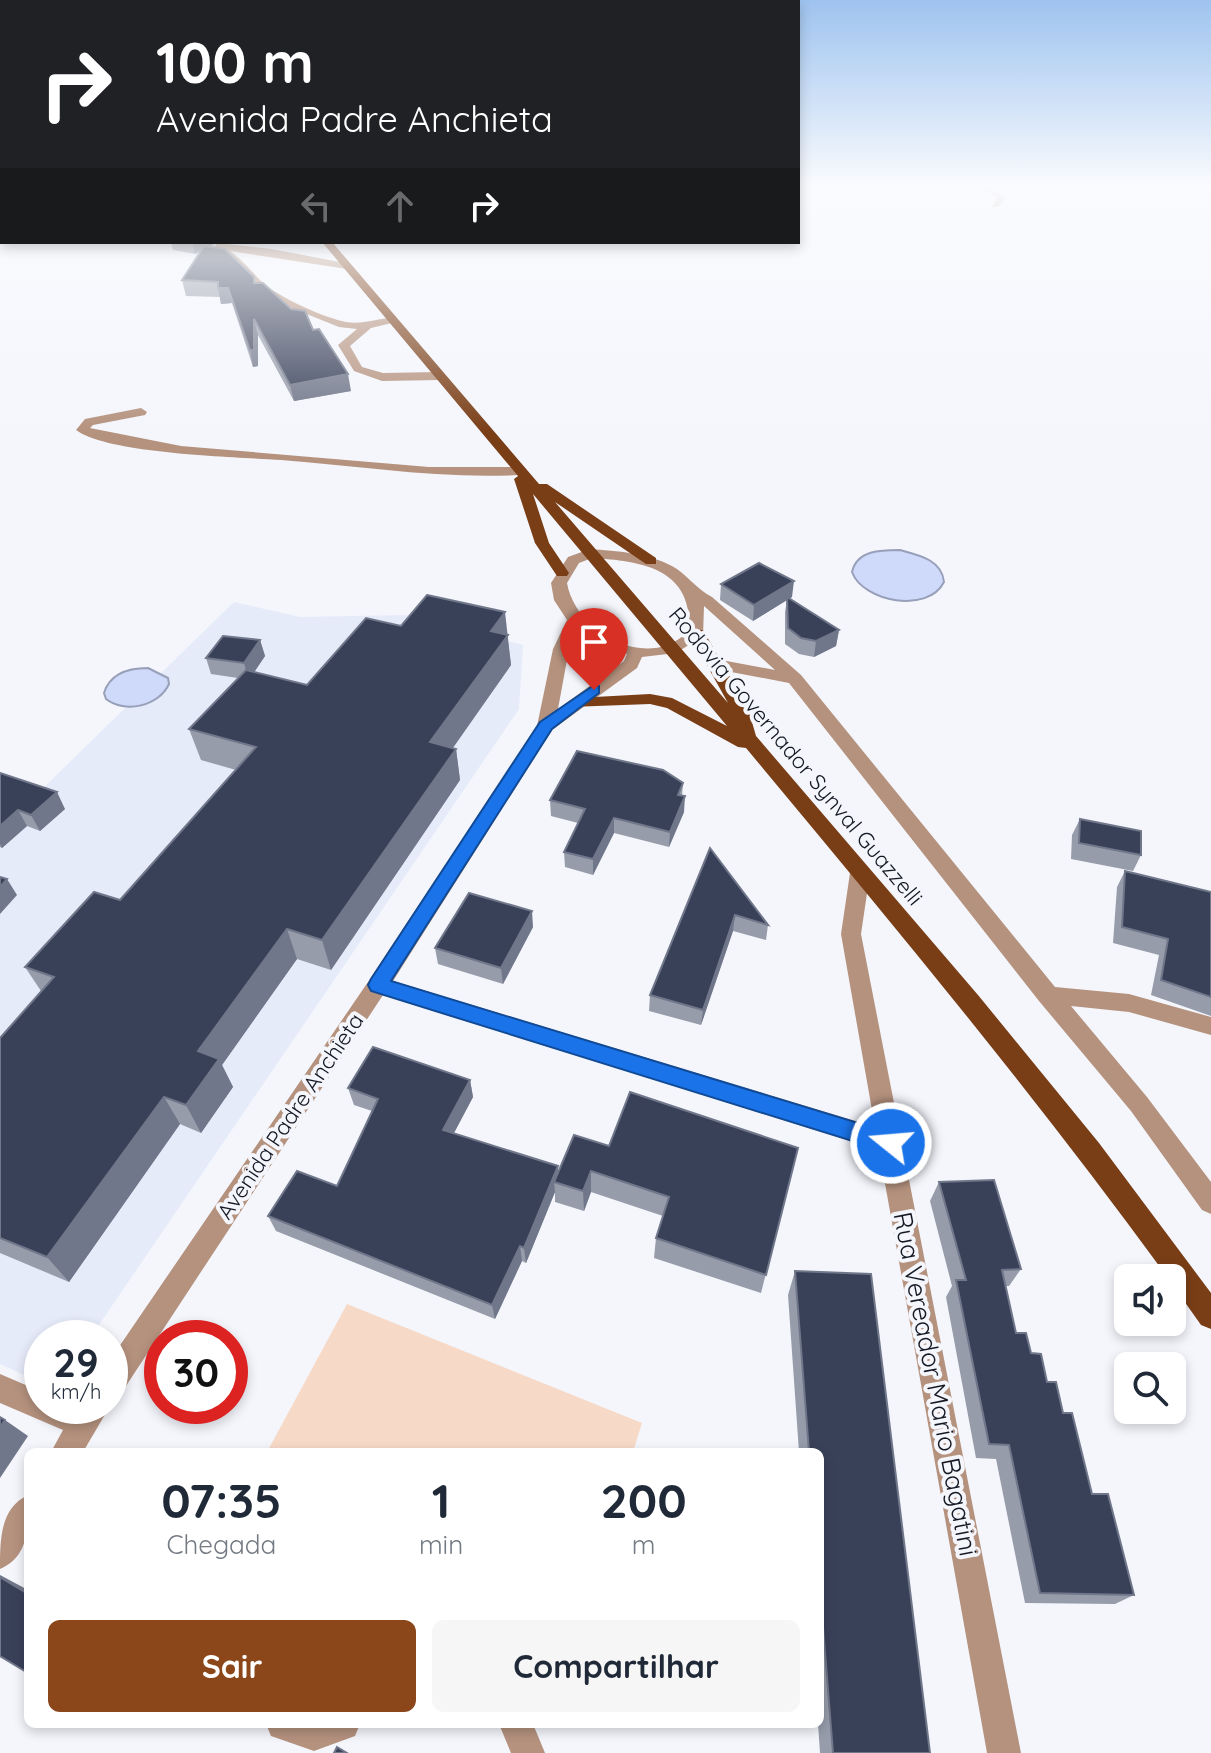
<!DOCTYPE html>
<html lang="pt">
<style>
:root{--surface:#fff;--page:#f6f6f7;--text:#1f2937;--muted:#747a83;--accent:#8b471a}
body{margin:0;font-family:Quicksand,sans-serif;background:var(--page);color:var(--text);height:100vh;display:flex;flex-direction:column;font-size:30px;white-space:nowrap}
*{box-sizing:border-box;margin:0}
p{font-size:26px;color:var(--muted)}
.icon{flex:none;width:44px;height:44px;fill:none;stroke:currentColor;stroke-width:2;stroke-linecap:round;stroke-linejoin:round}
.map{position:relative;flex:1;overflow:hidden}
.details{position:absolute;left:24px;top:1448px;width:800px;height:280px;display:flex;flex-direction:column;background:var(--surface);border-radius:12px;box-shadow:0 4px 12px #0003}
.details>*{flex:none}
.top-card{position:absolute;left:0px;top:0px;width:800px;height:244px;box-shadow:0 4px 12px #0003;background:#202124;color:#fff;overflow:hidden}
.fabs{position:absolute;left:1114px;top:1264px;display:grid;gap:16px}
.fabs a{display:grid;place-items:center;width:72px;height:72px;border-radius:12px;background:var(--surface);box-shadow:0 4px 12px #0003;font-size:40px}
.speed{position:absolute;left:24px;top:1320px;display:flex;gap:16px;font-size:40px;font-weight:700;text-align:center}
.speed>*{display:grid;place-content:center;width:104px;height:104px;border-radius:50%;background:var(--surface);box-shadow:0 4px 12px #0003;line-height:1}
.speed small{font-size:20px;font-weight:400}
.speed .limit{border:12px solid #d22;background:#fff;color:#111}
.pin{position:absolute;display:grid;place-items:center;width:68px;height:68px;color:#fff;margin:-82px -34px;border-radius:50% 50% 50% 0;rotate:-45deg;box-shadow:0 0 8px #0007}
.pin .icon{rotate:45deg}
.me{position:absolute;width:88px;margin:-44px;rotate:287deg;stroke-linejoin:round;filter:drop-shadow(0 0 6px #0008)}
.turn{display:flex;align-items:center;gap:28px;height:168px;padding:0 24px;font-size:36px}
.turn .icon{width:104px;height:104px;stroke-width:2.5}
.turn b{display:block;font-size:56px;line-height:68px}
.lanes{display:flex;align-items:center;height:76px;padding:0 24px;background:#0003;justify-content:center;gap:40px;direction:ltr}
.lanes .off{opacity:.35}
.eta{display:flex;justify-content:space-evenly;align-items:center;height:136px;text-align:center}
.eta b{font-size:48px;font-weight:800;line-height:56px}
.primary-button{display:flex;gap:16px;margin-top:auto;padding:16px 24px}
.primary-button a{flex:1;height:92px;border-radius:12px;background:var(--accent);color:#fff;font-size:32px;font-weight:800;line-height:92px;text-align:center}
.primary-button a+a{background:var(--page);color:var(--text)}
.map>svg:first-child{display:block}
.built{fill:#e6ebfa}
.green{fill:#f7d9c8}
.water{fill:#cfd9f9;stroke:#979fb9;stroke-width:2}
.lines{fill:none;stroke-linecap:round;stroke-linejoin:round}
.minor{fill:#b5927e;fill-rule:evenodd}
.major{fill:#7a3e17;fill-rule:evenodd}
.wall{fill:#969caa}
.shaded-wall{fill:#71778a}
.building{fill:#394159;stroke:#71778a;stroke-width:2}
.route{fill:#1a73e8;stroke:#114b97;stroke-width:2}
.labels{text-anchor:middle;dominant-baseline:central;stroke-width:8;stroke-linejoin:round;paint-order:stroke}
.street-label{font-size:22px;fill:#151823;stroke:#f4f6fc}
.near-street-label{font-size:26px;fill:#151823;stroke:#f4f6fc}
</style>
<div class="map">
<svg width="1211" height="1753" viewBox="0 0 1211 1753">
<rect width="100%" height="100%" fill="#f4f6fc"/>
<!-- built -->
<polygon class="built" points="234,602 300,617 405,615 523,645 519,709 90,1338 42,1338 42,1383 0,1364 0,830"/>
<!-- green -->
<polygon class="green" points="347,1304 642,1423 633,1452 267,1452"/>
<!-- water -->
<g class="water">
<path d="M900 550C919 555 942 560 944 582 928 614 863 602 852 572 857 550 881 550 900 550Z"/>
<path d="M148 668 168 678 169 684C159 706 125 714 106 699L104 693C110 673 130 668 148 668Z"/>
</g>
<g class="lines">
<!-- minor -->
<g class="minor">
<polygon points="982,188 991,188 1006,198 998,207 992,207 997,198"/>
<path d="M217 243 272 249 350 264 347 269 230 251C243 260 250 270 261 281 277 297 325 318 346 322 364 325 379 317 396 318V322L371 328 350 346 362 367 383 373 439 372 445 376 439 380 382 381 354 371 338 345 357 329 339 327 284 305 255 287 241 267 214 248Z"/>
<path d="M141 408 147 412 145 415 93 425 90 428 181 446 429 467H519L526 471 519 475C438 479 361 466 281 460 236 457 108 454 76 430L85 419Z"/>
<path d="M590 549C617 551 647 553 672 566 688 575 696 589 712 597L801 675 1055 987 1129 994 1211 1017V1035L1129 1012 1071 1006 1147 1097 1211 1182V1214L1202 1210 1131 1111 1039 1001 789 683 710 668 708 664 716 659 775 670 704 606 703 636 676 653 642 657 637 668 552 730 393 981 875 1127 841 934 850 873 853 868H867L870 873 861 934 1021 1753H987L879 1150 383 995 120 1395 110 1399V1360L370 979 537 726 553 649 567 620 554 600 551 583 568 557ZM592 558C643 561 693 569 689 631 683 636 676 642 668 645 625 660 574 624 567 583L579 563ZM577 631 593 642 627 654 624 661 558 709 569 649Z"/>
<polygon points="0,1374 42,1392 42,1406 110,1406 83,1452 51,1452 63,1430 0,1403"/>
<path d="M28 1495C28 1523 31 1556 0 1569 0 1540 0 1508 28 1495Z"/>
<polygon points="266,1724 360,1724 355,1736 314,1751 271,1736"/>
<polygon points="499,1724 533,1724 545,1753 511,1753"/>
</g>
<!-- major -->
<path class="major" d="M322 242H332L539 484H547L656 558V564H646L555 502 728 703 689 633 691 630H703L748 708 756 736 978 995 1099 1143 1211 1293V1329L1201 1325 1172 1284V1278H1168C1035 1095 891 922 746 748L738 747 667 708 650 704 570 707 567 703 576 698 650 694 672 698 727 726 533 494 549 543 569 573 567 576H557L535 543 514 479 518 476Z"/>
</g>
<!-- wall -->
<g class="wall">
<polygon points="171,242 218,242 210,247 254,277 256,283 313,330 351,391 294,401 258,335 258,366 253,367 232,303 221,304 220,297 186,296 182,280 200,251 195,254 173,250"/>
<polygon points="721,584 792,597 790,598 839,630 836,646 814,657 799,654 785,644 785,612 787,600 753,621 720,600"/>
<polygon points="401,626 507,634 511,665 453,748 456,749 460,780 331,970 297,959 222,1065 233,1087 201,1133 180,1124 69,1282 0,1253 0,1038 41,991 25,967 120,900 236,770 201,760 189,729 238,678 211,674 206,658 260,640 265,656 254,672 307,685"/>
<polygon points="0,773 65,809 40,831 27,826 2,848 0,847"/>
<polygon points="683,783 682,796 684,812 669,847 614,833 593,875 565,867 564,852 578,823 551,816 550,800"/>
<polygon points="1080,819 1141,855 1133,871 1071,859 1072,835"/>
<polygon points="710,848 768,925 766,940 733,931 701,1025 649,1011 650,995"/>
<polygon points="1125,871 1211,892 1211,1016 1151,995 1159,955 1113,943 1117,887"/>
<polygon points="533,927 503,984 438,964 435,948"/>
<polygon points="470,1080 473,1097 454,1133 558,1172 609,1146 798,1148 761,1293 654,1258 656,1238 663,1216 591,1192 584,1211 555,1202 555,1192 526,1263 522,1261 495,1319 276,1231 268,1216 337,1186 372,1111 354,1105 348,1088"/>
<polygon points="939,1182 1021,1269 1009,1286 1006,1286 1016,1333 1031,1353 1063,1413 1092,1494 1134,1595 1115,1604 1025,1603 996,1459 976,1458 946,1297 952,1286 930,1201"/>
<polygon points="795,1271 930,1753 820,1753 818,1724 820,1724 820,1452 799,1452 788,1295"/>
</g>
<!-- shaded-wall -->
<g class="shaded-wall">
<polygon points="197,242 218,242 195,254 193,244"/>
<polygon points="218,288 228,288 232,303 221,304"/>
<polygon points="254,319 258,335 258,366 253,367 250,350"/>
<polygon points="348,374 351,391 294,401 290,385"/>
<polygon points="794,581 792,597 753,621 754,605"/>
<polygon points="505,612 511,665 435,773 430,742 491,631"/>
<polygon points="839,630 836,646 814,657 816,641"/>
<polygon points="260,640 265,656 249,680 244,663"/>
<polygon points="456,749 460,780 331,970 322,940"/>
<polygon points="57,792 65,809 40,831 31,815"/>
<polygon points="685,796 684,812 669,847 670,832"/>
<polygon points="18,810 27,826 2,848 0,844 0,826"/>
<polygon points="614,818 614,833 593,875 593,859"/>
<polygon points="7,879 17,895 0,914 0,887"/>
<polygon points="532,911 533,927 503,984 501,968"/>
<polygon points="735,915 733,931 701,1025 703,1010"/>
<polygon points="287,929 297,959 222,1065 233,1087 201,1133 186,1105 198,1051"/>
<polygon points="470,1080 473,1097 447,1146 443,1130"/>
<polygon points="164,1097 180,1124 69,1282 47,1257"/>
<polygon points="558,1166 559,1182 554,1182 555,1192 526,1263 524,1248"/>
<polygon points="591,1171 591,1192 584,1211 583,1191"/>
<polygon points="520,1246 522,1261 495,1319 492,1305"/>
<polygon points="5,1420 28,1436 0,1478 0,1427"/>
<polygon points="0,1575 28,1590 28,1594 0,1577"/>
</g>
<!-- building -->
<g class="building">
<polygon points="204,246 225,249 254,277 254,283 263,283 291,309 305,311 313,330 319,329 348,374 290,385 254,319 254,350 250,350 228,288 218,288 218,282 182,280"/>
<polygon points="759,563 794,581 754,605 721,584"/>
<polygon points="427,595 505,612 491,631 508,635 430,742 456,749 322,940 287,929 198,1051 219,1059 186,1105 164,1097 47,1257 0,1238 0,1038 54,977 25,967 94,892 120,900 256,747 189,729 246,670 307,685 366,618 401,626"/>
<polygon points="787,597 839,630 816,641 801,638 788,628"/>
<polygon points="223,636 260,640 244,663 206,658"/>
<polygon points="577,751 663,770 683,783 678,795 685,796 670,832 614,818 593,859 564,852 585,809 550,800"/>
<polygon points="0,773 57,792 31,815 18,810 0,826"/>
<polygon points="1080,819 1141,831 1141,855 1079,843"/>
<polygon points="710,848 768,925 735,915 703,1010 650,995"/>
<polygon points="1125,871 1211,892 1211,997 1161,980 1168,939 1122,927"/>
<polygon points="0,877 7,879 0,887"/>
<polygon points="469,893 532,911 501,968 435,948"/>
<polygon points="373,1047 470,1080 443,1130 558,1166 524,1248 520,1246 492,1305 268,1216 297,1171 337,1186 378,1099 348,1088"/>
<polygon points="630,1092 798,1148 766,1275 656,1238 669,1197 591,1171 583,1191 554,1182 574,1135 609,1146"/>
<polygon points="994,1180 1021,1269 1002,1270 1016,1333 1026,1333 1031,1353 1041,1354 1047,1382 1056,1382 1063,1413 1072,1413 1092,1494 1108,1494 1134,1595 1040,1593 1009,1445 989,1444 956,1280 966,1280 939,1182"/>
<polygon points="795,1271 871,1274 930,1753 833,1753 820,1589 820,1452 809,1452"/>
<polygon points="0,1417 5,1420 0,1427"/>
<polygon points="0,1577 28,1594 28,1673 0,1656"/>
<polygon points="337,1747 347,1753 334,1753"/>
</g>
<!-- sky -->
<linearGradient id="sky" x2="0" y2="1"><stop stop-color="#9ec3ef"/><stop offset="0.43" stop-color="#fafbfe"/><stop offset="1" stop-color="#fafbfe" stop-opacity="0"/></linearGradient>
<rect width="1211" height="433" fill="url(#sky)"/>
<!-- route -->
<polygon class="route" points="594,685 599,686 599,693 552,729 391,981 891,1133 899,1135 902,1143 899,1150 891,1153 371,991 368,985 371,979 540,722"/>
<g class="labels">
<!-- street labels -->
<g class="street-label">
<text transform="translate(796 756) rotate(50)">Rodovia Governador Synval Guazzelli</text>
<text transform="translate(290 1116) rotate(-56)">Avenida Padre Anchieta</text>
</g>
<!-- near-street labels -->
<g class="near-street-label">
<text transform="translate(936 1384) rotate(79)">Rua Vereador Mario Bagatini</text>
</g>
</g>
</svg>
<div class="fabs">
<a><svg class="icon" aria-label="sound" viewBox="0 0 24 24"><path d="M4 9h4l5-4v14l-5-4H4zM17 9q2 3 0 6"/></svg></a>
<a><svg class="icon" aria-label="search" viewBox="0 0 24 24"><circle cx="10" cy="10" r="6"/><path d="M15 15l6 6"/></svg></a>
</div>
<div class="speed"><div>29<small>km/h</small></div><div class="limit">30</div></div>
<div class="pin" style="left:594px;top:690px;background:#d93025"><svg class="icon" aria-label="arrive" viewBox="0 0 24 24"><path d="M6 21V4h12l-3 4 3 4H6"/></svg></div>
<svg class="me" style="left:891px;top:1143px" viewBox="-20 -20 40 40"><circle r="17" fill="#1a73e8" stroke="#fff" stroke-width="3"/><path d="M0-11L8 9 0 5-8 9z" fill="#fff"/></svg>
<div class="top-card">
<div class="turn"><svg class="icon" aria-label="right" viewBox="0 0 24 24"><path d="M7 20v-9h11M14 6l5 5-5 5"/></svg><div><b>100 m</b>Avenida Padre Anchieta</div></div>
<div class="lanes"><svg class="icon off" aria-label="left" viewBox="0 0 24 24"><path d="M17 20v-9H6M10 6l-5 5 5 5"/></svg><svg class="icon off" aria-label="ahead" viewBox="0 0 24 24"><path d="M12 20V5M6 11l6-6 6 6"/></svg><svg class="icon" aria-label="right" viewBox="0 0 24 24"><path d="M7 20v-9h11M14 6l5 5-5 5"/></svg></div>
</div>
<section class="details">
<div class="eta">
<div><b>07:35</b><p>Chegada</p></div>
<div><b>1</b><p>min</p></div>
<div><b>200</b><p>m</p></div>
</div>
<div class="primary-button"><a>Sair</a><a>Compartilhar</a></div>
</section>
</div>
